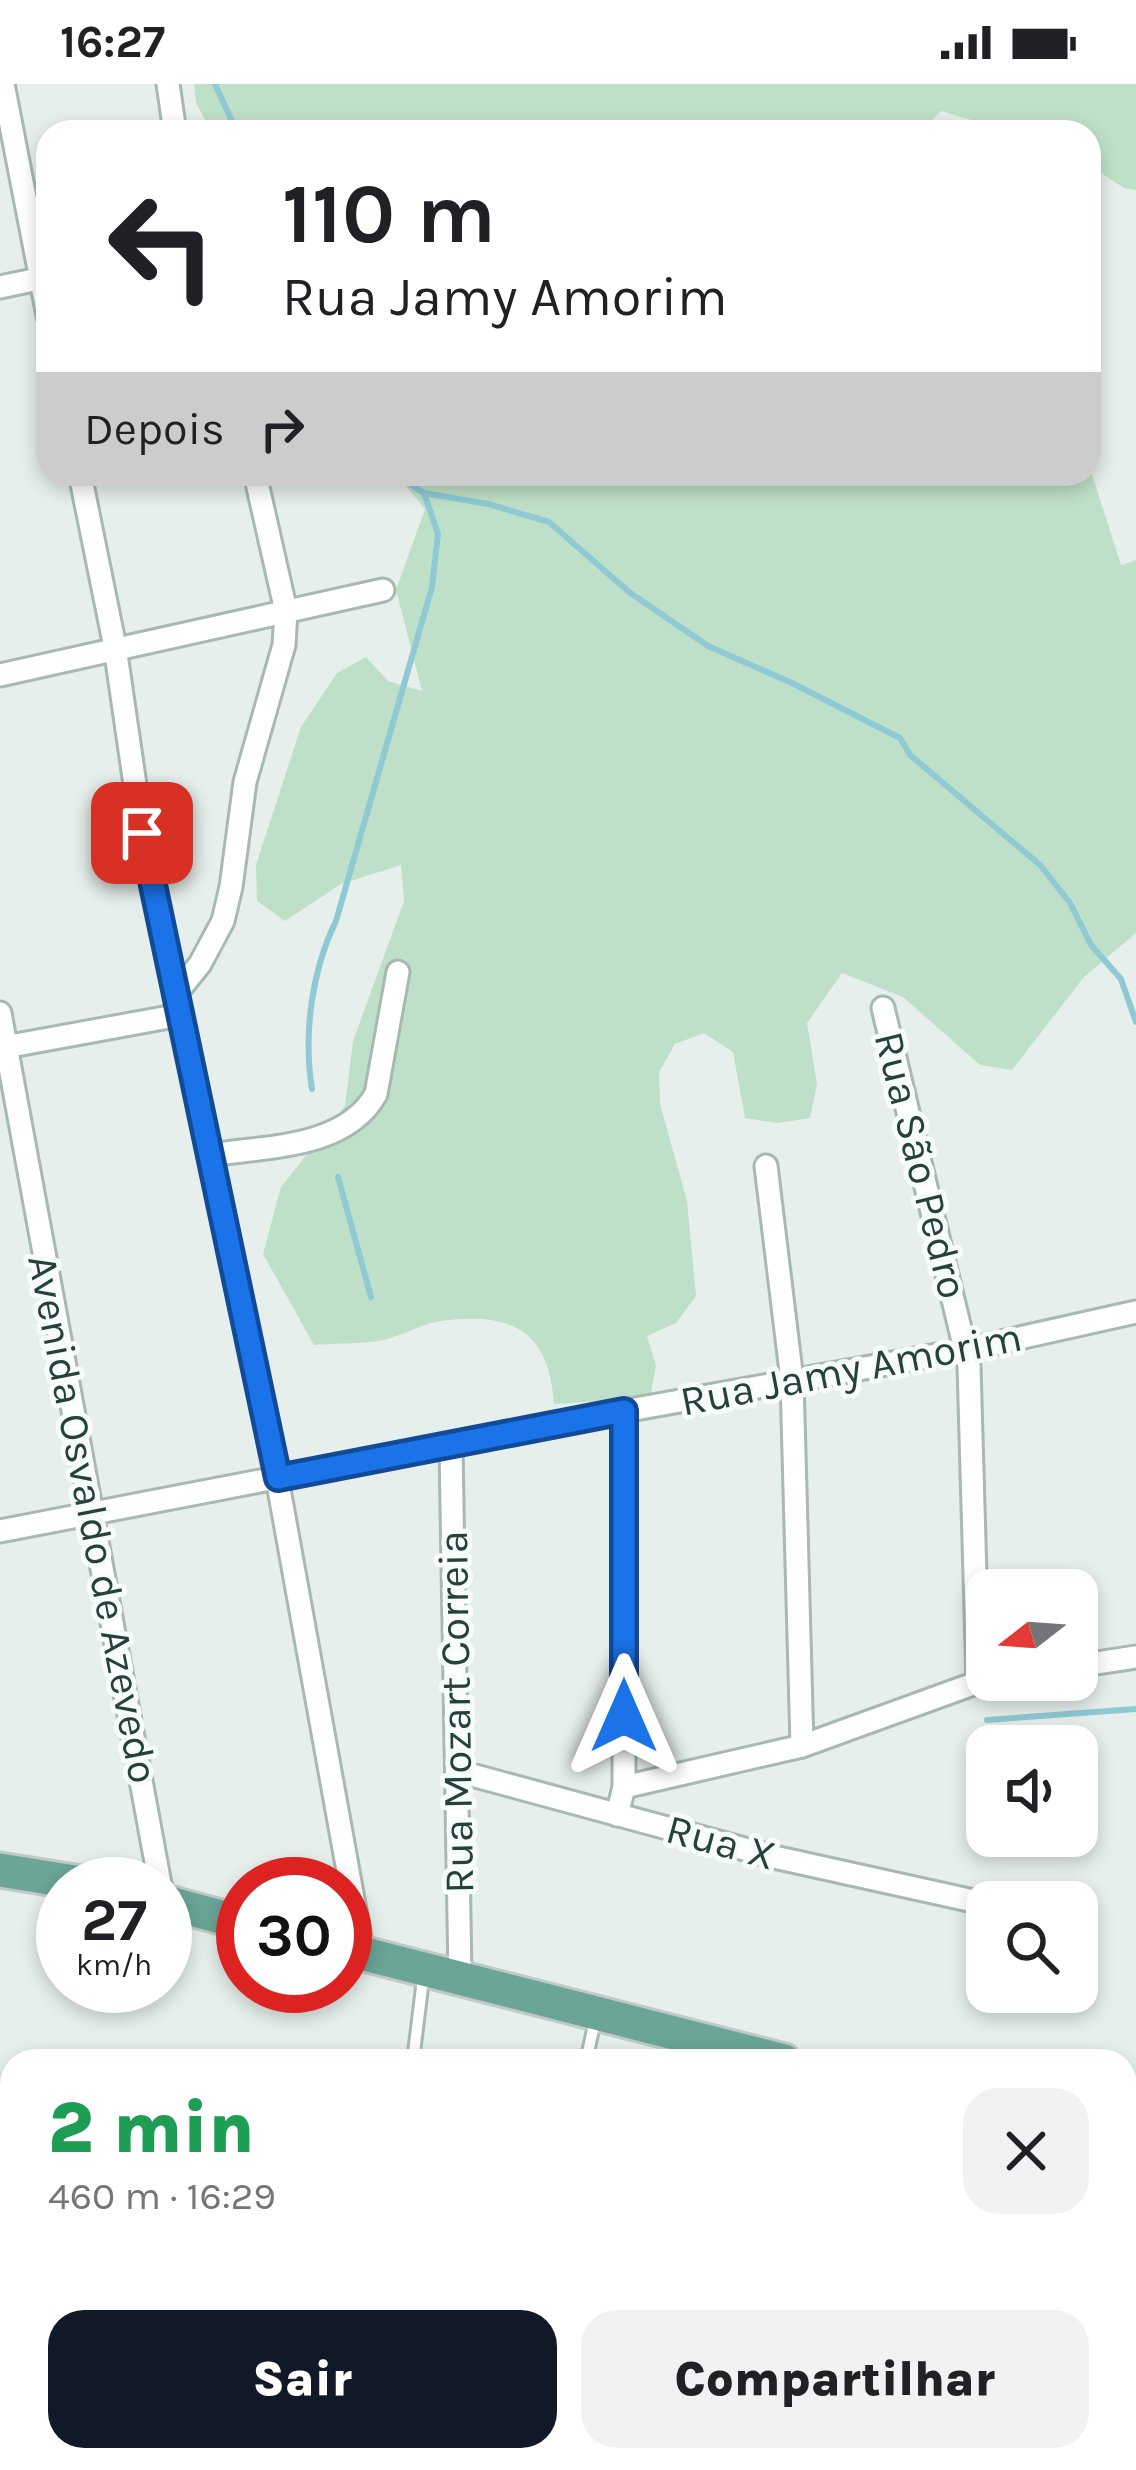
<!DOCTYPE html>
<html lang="pt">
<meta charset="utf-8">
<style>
:root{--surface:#fff;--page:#f2f2f2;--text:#202124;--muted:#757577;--accent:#111827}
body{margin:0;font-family:Karla,sans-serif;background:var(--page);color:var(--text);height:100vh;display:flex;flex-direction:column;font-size:45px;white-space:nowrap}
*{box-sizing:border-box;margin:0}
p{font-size:39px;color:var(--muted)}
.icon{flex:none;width:66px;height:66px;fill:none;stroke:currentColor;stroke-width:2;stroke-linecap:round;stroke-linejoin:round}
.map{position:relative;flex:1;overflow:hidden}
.drawer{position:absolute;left:0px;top:1965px;width:1137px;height:423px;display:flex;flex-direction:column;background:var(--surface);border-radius:36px 36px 0 0;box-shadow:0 6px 18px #0003}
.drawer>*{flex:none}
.hud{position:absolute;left:36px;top:36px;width:1065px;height:366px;border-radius:36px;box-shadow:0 6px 18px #0003;background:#fff;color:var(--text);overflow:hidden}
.needle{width:78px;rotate:253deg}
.tools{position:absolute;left:966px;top:1485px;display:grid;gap:24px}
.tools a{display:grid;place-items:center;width:132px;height:132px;border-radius:24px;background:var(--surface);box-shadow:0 6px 18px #0003;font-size:60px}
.speed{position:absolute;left:36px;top:1773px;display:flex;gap:24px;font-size:60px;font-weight:700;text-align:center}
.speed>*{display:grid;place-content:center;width:156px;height:156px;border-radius:50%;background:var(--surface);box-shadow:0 6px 18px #0003;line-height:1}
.speed small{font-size:30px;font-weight:400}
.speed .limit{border:18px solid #d22;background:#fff;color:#111}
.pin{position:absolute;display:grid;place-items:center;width:102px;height:102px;color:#fff;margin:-51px;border-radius:24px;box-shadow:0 6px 18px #0006}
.me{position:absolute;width:132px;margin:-66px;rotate:0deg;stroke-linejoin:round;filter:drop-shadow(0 0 9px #0008)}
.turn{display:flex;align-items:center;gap:42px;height:252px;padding:0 48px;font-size:54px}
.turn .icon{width:156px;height:156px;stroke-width:2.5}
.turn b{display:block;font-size:84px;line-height:102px}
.then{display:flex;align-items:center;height:114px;padding:0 48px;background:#0003;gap:24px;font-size:45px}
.round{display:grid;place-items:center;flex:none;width:126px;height:126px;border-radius:36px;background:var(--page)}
.head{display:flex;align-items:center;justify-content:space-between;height:204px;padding:0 48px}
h1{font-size:72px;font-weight:800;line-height:90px;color:#1e9e55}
.action{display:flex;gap:24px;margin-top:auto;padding:24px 48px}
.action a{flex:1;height:138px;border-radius:36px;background:var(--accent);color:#fff;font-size:48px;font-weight:800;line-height:138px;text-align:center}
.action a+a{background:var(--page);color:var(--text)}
.status{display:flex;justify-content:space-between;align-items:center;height:84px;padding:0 60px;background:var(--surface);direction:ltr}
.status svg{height:33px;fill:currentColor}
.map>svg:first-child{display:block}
.green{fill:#bfe0c8}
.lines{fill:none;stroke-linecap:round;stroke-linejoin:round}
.stream{stroke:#8ec9d4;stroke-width:6}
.lane-casing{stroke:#a8b8b2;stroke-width:16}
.street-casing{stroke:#a8b8b2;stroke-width:27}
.primary-casing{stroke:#c2cac8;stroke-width:39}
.lane{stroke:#fff;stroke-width:10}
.street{stroke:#fff;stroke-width:21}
.primary{stroke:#6aa596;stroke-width:33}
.route-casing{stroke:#114b97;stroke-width:30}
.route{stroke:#1a73e8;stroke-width:21}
.labels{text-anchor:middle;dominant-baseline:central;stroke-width:10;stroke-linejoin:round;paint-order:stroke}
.street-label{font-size:42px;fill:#24423a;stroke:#f7fbf9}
</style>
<div class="status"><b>16:27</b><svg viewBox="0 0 49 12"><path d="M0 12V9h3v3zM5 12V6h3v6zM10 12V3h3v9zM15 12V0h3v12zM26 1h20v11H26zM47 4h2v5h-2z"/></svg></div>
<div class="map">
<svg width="1136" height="2386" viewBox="0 0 1136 2386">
<rect width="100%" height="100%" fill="#e6efeb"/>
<!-- green -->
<g class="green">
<polygon points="194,0 1136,0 1136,106 1124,104 1089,81 1089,48 1012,48 941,27 920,48 212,48 196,19"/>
<path d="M1089 381 1121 481 1136 476V849L1084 893 1012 986 980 981 903 913 842 889 807 939 817 1000 810 1034 778 1039 745 1034 733 968 704 949 675 960 659 988 660 1020 687 1117 696 1212 676 1239 647 1252 656 1282 650 1314 554 1320C549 1246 512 1228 441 1237 420 1240 400 1253 379 1257 358 1260 335 1259 314 1261L263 1170 281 1103 345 1022 353 957 404 817 401 781 341 800 285 837 257 817 256 781 301 643 337 589 366 573 388 597 422 607 396 506 425 425 396 390H1089Z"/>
<polygon points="1125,2106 1136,2109 1136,2386 1061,2386 1031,2376 1125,2376"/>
</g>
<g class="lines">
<!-- stream -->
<g class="stream">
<polyline points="215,0 237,48"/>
<polyline points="408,390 411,401 424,409 488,420 549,438 629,508 708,562 792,599 900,654 910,671 1040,781 1070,819 1091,861 1121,895 1136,938"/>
<path d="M312 1005C303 950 312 886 336 837L432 503 438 450 424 409"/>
<polyline points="338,1093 371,1213"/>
<polyline points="987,1636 1136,1625"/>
<polyline points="0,2380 6,2386"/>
</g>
<defs>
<g id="lane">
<polyline points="413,1977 424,1887"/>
<polyline points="586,1977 595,1937"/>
</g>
<g id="street">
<polyline points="3,0 48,232"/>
<polyline points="168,0 175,48"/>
<polyline points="0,203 48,193"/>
<polyline points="80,390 115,563 142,749 277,1394 363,1870"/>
<polyline points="0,591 383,506"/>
<polyline points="175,911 200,880 223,837 231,803 245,698 284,561 286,527 255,390"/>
<polyline points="883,924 969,1282 978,1597"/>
<polyline points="0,929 160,1800"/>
<polyline points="0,964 180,931"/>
<path d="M211 1071C266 1062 345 1065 376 1010L398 888"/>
<polyline points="766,1082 792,1296 802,1662"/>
<polyline points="451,1363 460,1893"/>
<polyline points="0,1447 624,1327 965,1266 1136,1228"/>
<polyline points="1077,1582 1136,1573"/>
<polyline points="457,1687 774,1773 987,1820"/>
<polyline points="624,1703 802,1662 987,1595"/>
<polyline points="617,1731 624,1703 624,1327"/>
<polyline points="0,2174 12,2175"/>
<polyline points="0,2364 12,2374"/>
<polyline points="426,2376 458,2386"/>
<polyline points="989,2376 1018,2386"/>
<polyline points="667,2386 678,2376"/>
</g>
<g id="primary">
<polyline points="0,1786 87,1800"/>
<polyline points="165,1818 243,1839"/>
<polyline points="345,1865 784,1977"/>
<polyline points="1125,2061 1136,2064"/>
</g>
</defs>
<!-- lane casing -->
<use href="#lane" class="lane-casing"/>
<!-- street casing -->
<use href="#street" class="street-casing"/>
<!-- primary casing -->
<use href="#primary" class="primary-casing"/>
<!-- lane -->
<use href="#lane" class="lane"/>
<!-- street -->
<use href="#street" class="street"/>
<!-- primary -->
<use href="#primary" class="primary"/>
</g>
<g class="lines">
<defs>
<polyline id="route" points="142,749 278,1394 624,1327 624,1632"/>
</defs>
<!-- route casing -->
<use href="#route" class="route-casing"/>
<!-- route -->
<use href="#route" class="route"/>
</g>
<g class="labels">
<!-- street labels -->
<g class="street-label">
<text transform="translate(921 1081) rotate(76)">Rua São Pedro</text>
<text transform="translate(851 1285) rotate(-11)">Rua Jamy Amorim</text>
<text transform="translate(93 1435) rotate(79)">Avenida Osvaldo de Azevedo</text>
<text transform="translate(456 1628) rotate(-91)">Rua Mozart Correia</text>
<text transform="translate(721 1758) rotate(15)">Rua X</text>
</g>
</g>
</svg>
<div class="tools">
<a><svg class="needle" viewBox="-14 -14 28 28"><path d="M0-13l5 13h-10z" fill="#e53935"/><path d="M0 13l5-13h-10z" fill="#757577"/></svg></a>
<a><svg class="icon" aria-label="sound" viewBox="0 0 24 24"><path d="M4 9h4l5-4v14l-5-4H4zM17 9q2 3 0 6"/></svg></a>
<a><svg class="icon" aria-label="search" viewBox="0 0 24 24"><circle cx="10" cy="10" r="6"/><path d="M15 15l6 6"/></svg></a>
</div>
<div class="speed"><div>27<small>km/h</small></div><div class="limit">30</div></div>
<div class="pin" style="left:142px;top:749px;background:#d93025"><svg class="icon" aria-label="arrive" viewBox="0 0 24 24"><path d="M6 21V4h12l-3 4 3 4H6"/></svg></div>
<svg class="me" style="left:624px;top:1632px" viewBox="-20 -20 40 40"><path d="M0-17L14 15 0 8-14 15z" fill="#1a73e8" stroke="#fff" stroke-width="4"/></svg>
<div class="hud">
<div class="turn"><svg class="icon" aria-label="left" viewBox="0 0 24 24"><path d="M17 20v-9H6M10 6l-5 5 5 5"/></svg><div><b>110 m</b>Rua Jamy Amorim</div></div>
<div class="then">Depois<svg class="icon" aria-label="right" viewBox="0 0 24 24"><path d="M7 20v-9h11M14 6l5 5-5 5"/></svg></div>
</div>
<section class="drawer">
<div class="head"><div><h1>2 min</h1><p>460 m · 16:29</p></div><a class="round"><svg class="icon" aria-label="close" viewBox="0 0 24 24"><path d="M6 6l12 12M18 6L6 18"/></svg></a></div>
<div class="action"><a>Sair</a><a>Compartilhar</a></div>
</section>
</div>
